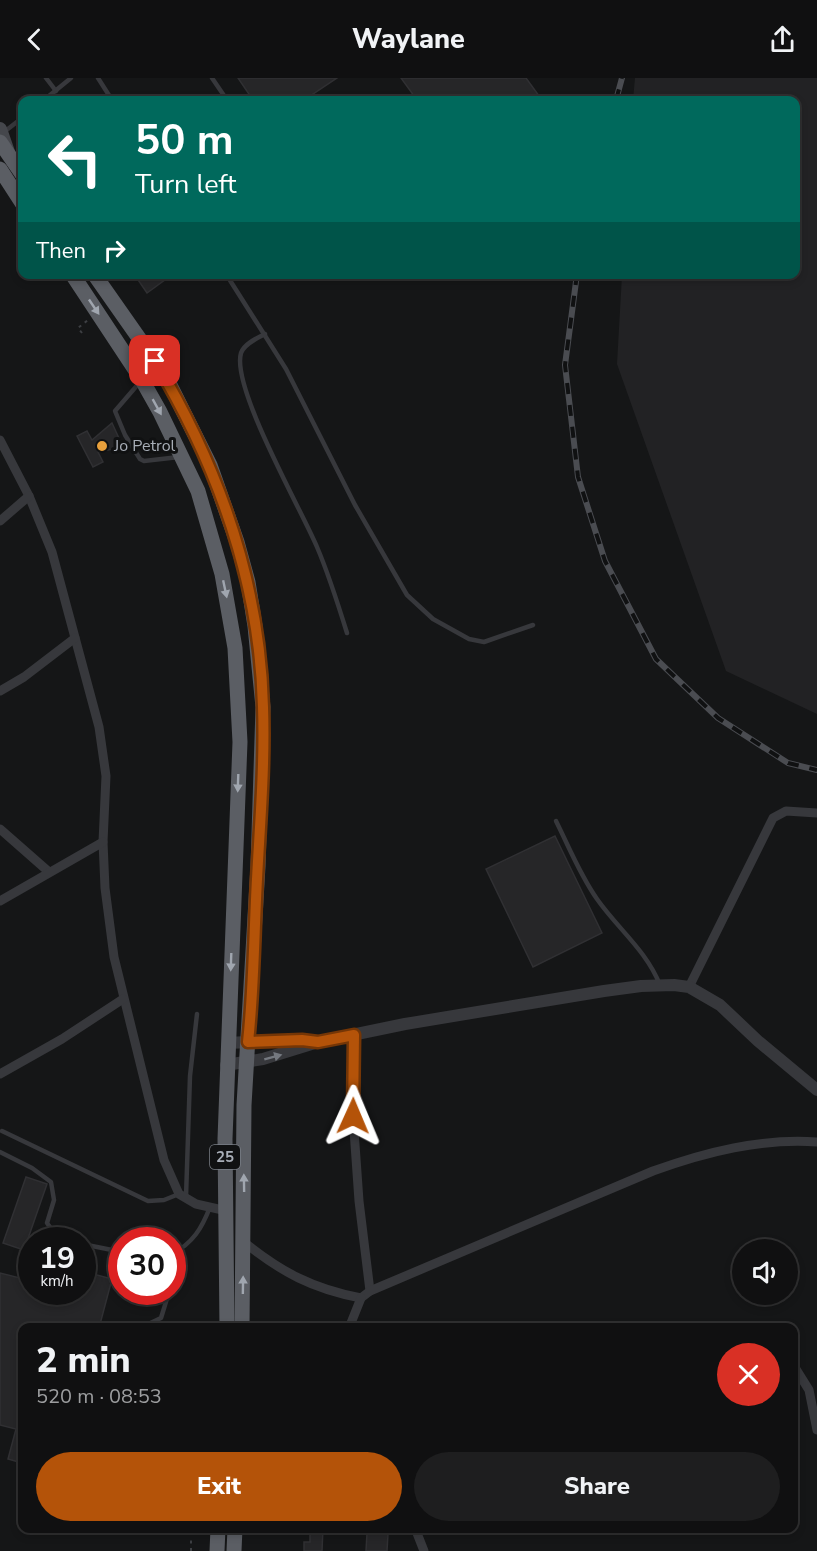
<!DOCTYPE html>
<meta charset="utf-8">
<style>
:root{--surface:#101011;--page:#1e1e1f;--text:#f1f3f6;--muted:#9c9d9f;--line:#303031;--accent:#b45309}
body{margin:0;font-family:"Nunito Sans",sans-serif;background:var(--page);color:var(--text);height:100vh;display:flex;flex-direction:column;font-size:22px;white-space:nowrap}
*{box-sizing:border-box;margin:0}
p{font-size:20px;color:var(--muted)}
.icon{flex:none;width:33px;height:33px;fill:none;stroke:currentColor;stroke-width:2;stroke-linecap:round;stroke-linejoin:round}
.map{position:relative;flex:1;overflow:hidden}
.drawer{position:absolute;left:18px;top:1245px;width:780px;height:210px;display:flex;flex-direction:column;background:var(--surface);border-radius:12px;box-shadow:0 3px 9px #0003,0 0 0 2px var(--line)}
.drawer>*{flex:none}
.top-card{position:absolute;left:18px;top:18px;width:782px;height:183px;border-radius:12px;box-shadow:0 3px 9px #0003,0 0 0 2px var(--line);background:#00695c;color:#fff;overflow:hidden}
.controls{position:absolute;left:732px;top:1161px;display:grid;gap:12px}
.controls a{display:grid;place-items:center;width:66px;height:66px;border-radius:50%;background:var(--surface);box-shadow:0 3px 9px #0003,0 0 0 2px var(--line);font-size:30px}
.speed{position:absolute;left:18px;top:1149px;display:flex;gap:12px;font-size:30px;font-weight:700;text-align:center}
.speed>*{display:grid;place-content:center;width:78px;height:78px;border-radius:50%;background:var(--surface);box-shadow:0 3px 9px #0003,0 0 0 2px var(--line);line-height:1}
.speed small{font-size:15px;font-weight:400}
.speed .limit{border:9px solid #d22;background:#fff;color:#111}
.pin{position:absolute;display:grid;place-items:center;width:51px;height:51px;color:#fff;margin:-26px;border-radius:12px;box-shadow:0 3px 9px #0006}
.me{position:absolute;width:66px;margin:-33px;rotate:1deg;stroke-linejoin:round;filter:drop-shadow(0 0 4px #0008)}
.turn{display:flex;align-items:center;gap:21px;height:126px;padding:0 18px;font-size:27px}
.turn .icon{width:78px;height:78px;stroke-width:2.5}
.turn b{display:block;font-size:42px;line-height:51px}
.then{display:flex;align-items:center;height:57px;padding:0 18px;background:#0003;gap:12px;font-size:22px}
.round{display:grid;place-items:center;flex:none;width:63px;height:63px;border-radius:32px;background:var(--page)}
.head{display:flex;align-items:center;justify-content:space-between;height:102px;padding:0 18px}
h1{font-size:36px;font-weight:800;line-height:45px}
.button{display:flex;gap:12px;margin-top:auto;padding:12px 18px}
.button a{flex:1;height:69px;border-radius:36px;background:var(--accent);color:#fff;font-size:24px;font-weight:800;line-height:69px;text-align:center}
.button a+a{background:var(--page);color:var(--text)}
header{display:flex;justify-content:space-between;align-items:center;height:78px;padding:0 18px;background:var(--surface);font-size:27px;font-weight:800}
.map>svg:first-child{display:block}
.built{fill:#222224}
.building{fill:#262628;stroke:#303033;stroke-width:1.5}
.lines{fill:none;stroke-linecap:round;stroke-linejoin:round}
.path{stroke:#3d3f43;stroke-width:2;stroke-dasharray:3 4.5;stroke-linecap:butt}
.service{stroke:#37383c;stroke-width:4.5}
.minor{stroke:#37383c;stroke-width:9}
.tertiary{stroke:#37383c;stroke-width:12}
.secondary{stroke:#45474c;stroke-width:14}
.trunk{stroke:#5b5e64;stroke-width:15}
.rail-casing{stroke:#4a4c51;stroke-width:6}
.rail{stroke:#101112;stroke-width:4;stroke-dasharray:11;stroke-linecap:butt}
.oneway{fill:#a0a6af}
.oneway2{fill:#757980}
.route-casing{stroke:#753606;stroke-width:15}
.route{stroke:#b45309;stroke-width:10}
.poi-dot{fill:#e8a03c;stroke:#101112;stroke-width:2}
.labels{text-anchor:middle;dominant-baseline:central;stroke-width:6;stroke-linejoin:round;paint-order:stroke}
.shield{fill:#101112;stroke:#7a7f86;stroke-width:1.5}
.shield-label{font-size:15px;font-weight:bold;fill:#a8aeb7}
.poi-label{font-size:16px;fill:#a8aeb7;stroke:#101112;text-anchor:start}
</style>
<header><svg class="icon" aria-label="back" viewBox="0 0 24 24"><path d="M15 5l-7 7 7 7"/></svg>Waylane<svg class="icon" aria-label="share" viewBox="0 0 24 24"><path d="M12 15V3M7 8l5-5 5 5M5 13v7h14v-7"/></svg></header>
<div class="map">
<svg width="817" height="1473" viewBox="0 0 817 1473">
<rect width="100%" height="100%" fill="#151617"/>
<!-- built -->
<polygon class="built" points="635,0 817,0 817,636 726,593 617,286 622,197 795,196 795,22 633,22"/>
<!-- building -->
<g class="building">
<polygon points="238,0 337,0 304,22 253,22"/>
<polygon points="401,0 526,0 542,22 417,22"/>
<polygon points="134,196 173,196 147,215"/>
<polygon points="112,345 123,369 98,374 103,384 93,389 77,358 87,353 92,362"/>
<polygon points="555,758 602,855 533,889 486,791"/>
<polygon points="26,1099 47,1106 24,1172 3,1165"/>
<polygon points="82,1193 112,1201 99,1250 22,1250 22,1385 8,1381 16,1351 0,1347 0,1195 32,1203 32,1214 82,1214"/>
<polygon points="310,1450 323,1450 322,1473 304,1473 304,1464 310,1464"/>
<polygon points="371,1450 382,1450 382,1456 388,1456 387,1473 366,1473 367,1455 371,1455"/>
</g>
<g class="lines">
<!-- path -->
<g class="path">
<polyline points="82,255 78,250 88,242"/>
<polyline points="191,1473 191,1462"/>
</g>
<!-- service -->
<g class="service">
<polyline points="46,0 56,13"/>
<polyline points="98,0 112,22"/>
<polyline points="212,0 227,22"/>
<polyline points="44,22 71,0"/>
<polyline points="4,54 22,40"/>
<polyline points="226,196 286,291 355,427 407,517 433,541 469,561 484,564 533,547"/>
<path d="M265 256C257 260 244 266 241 275 231 309 301 431 317 469 329 497 338 526 347 555"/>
<polyline points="140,304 115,333 125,357 140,381 144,383 179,379"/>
<path d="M556 743C569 769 580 797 597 821 618 851 646 872 660 907"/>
<polyline points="2,1053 148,1123 164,1122 179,1116"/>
<polyline points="0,1074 32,1090 51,1104 54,1122 47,1145 58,1160 69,1162"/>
<polyline points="186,1119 190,998 197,936"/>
<polyline points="82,1166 122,1174"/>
<path d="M172 1176C193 1165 202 1150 210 1129"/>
<polyline points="142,1249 161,1240 169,1214"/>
</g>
<!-- minor -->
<g class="minor">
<polyline points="0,362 29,418 52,474 99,649 106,698 103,764 105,810 114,879 164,1082 179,1116 196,1126 227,1133"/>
<polyline points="0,443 29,418"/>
<polyline points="0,613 24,599 75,560"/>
<polyline points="0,751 49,794"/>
<polyline points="0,823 103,764"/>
<polyline points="689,909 773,740 786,733 817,735"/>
<polyline points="354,957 353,1038 359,1123 370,1213"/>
<polyline points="0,996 62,961 123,921"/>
<path d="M244 1164C281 1194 313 1211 361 1220L370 1213 653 1093C706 1074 761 1060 817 1064"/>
<polyline points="349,1250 361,1220"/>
<polyline points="794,1288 809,1312 817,1352"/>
<polyline points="415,1450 424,1473"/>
</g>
<!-- tertiary -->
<g class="tertiary">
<polyline points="228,965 289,962 317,964"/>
<polyline points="226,987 263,981 318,964 405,946 604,913 641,908 674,907 689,909 720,927 758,963 817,1012"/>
</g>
<!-- secondary -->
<polyline class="secondary" points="0,51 8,74"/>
<!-- trunk -->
<g class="trunk">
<polyline points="0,64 22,96"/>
<polyline points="0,91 22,125"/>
<polyline points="72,196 142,302 160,334 198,413 222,496 235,570 240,664 225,1061 227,1250"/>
<polyline points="94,196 155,283 171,309 210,387 237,464 248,504 255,548 263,629 258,788 244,1027 242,1250"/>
<polyline points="217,1473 218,1450"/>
<polyline points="234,1473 235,1450"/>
</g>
<defs>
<g id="rail">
<polyline points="616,22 622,0"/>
<polyline points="577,196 565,287 578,399 605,483 656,581 718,640 788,685 817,692"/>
</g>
</defs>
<!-- rail casing -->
<use href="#rail" class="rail-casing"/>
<!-- rail -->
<use href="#rail" class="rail"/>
</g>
<!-- one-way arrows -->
<defs><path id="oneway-solid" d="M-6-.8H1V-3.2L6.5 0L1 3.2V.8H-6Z" transform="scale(1.5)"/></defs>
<g class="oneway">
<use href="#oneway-solid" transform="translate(94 229) rotate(56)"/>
<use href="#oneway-solid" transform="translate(157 329) rotate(61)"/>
<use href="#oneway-solid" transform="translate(225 511) rotate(78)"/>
<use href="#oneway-solid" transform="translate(238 705) rotate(92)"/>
<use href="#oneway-solid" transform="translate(231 884) rotate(92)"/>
<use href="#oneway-solid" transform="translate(244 1105) rotate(-91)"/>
<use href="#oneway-solid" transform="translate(243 1207) rotate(-89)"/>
</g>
<use class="oneway2" href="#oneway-solid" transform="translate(273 979) rotate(-15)"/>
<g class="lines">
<defs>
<path id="route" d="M155 283C218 388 260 505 263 629 265 686 260 744 257 801 254 855 254 910 248 964L302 962 318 964 354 957 353 1038"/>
</defs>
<!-- route casing -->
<use href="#route" class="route-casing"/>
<!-- route -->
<use href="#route" class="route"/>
</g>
<!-- markers -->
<circle class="poi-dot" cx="102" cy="368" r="6"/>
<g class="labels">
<!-- shield labels -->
<rect class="shield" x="210" y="1067" width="30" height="24" rx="4.5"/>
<g class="shield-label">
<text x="225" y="1079">25</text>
</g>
<!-- poi labels -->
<g class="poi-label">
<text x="114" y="368">Jo Petrol</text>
</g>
</g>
</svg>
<div class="controls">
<a><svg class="icon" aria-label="sound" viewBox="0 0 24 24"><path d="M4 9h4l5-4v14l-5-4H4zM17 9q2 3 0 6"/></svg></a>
</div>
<div class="speed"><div>19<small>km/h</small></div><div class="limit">30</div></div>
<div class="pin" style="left:155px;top:283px;background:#d93025"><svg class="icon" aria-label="arrive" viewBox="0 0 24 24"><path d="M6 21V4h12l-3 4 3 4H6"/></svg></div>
<svg class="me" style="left:353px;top:1038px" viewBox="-20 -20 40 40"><path d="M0-17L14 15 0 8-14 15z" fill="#b45309" stroke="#fff" stroke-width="4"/></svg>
<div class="top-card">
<div class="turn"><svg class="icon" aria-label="left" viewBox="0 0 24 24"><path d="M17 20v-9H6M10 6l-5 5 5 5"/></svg><div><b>50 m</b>Turn left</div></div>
<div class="then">Then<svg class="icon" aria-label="right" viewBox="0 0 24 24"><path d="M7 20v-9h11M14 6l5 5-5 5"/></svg></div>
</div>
<section class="drawer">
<div class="head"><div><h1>2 min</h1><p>520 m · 08:53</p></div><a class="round" style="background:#d93025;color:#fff"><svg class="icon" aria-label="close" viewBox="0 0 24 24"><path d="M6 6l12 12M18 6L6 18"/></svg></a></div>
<div class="button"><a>Exit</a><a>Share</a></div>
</section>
</div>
